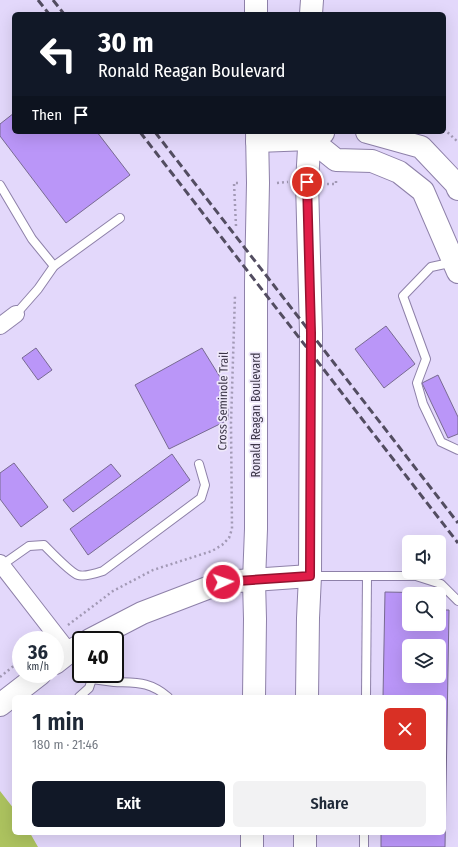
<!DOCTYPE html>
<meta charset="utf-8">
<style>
:root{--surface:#fff;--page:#f2f2f3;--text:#1f2937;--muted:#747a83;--accent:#111827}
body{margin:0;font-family:"Fira Sans Condensed",sans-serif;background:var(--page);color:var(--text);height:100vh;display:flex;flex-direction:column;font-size:15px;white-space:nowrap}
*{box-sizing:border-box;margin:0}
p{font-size:13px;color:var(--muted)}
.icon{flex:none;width:22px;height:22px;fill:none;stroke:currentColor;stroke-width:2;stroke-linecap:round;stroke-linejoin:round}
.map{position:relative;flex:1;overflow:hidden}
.side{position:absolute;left:12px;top:695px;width:434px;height:140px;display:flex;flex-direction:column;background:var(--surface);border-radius:6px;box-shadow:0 4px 16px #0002}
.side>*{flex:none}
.hud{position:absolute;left:12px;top:12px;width:434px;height:122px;border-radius:6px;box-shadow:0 4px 16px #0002;background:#111827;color:#fff;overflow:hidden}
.tools{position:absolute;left:402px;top:535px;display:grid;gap:8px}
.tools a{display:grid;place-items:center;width:44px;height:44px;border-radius:6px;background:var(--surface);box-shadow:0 4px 16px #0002;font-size:20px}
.speed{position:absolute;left:12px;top:631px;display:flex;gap:8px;font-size:20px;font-weight:700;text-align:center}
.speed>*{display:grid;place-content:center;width:52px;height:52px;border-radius:50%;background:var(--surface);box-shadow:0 4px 16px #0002;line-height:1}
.speed small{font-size:10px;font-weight:400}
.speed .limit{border:2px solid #111;border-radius:6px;background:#fff;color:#111}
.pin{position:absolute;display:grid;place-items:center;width:34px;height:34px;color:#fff;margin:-17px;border:2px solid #fff;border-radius:50%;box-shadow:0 1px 4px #0007}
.me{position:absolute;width:44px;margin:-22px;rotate:87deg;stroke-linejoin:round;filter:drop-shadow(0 0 3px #0008)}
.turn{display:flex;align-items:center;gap:14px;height:84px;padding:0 20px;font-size:18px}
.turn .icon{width:52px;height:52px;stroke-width:2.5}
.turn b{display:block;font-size:28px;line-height:34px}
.then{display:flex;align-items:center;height:38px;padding:0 20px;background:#0003;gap:8px;font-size:15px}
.round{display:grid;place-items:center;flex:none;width:42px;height:42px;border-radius:6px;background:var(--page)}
.headline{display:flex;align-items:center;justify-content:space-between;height:68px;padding:0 20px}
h1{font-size:24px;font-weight:600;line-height:30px}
.cta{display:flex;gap:8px;margin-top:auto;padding:8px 20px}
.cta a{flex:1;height:46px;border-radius:6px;background:var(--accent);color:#fff;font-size:16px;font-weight:600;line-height:46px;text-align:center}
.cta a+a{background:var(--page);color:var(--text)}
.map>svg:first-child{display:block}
.green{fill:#adc35f}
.building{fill:#ba96f8;stroke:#786a92;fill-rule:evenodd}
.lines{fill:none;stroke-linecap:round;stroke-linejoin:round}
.lane-casing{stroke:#8e81a9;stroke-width:10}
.street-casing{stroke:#8e81a9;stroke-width:18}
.secondary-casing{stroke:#8e81a9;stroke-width:24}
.path{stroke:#a299b5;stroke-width:2.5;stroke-dasharray:2 3;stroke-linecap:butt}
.lane{stroke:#fff;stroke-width:8}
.street{stroke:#fff;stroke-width:16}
.secondary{stroke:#fff;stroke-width:22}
.rail{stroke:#534d61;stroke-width:3;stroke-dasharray:8 4;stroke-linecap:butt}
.route-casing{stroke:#92132f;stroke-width:10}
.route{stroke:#e11d48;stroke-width:7}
.labels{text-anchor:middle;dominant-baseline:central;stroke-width:3.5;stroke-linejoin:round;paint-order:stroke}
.street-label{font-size:12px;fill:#3b3547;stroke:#eee8fa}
</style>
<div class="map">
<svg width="458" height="847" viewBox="0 0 458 847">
<rect width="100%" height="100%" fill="#e3d8fb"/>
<!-- green -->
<polygon class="green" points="0,791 14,809 14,833 30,833 38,847 0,847"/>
<!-- building -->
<g class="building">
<polygon points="14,113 14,132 97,132 130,175 66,223 0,136 0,124"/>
<polygon points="386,326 415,364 384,388 355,349"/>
<polygon points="36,348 52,370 38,380 22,358"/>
<polygon points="202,348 228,390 221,394 228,409 228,420 169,449 135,385"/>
<polygon points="438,375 458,417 458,434 448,438 422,383"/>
<polygon points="172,454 190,480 88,555 70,529"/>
<polygon points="14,463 48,507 21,527 0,499 0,473"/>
<polygon points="111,464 121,476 73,512 63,500"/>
<path d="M385 592 439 593V610H449L445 847H381V833H444V697H383ZM409 594H439V624H409ZM409 646H439V676H409Z"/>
</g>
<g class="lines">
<defs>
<g id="lane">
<polyline points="0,185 32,239 54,266"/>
<polyline points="454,262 431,267 403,296 426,359 417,383 423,404 441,442 458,450"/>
<polyline points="16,314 38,289 54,266 120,218"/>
<path d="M2 565 29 546 44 545C50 551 71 573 78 575 84 577 97 573 103 571L201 498 205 485 199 464"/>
<polyline points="311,576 416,576 441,584 458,601"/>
<polyline points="70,653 81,666"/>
<path d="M92 679C99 680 107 681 114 682 137 683 149 681 168 697"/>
<polyline points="79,697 89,688 92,679 88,674"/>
<polyline points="366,697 367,576"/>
<polyline points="364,847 364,833"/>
</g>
<g id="street">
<polyline points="0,326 16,314"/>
<polyline points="0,563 69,652"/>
</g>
<g id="secondary">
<polyline points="256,0 256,14"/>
<polyline points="311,14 312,0"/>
<polyline points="367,132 421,147 456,184 458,189"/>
<polyline points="310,139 336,160 372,161 399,172 423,191 458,272"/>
<polyline points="257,141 310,139 323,133"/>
<polyline points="90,640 142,613 223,582 310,576"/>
<polyline points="55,663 69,652 81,645"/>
<polyline points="254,697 255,619 254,581 256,529 256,282 258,183 257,132"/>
<polyline points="307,697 308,618 310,576 311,333 307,182 310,132"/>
<polyline points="0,705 40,674"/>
<polyline points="252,847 252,833"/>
<polyline points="305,847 305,833"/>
</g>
</defs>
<!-- lane casing -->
<use href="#lane" class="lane-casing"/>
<!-- street casing -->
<use href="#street" class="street-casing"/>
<!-- secondary casing -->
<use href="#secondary" class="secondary-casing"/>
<!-- path -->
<g class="path">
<polyline points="444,129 458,142"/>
<polyline points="277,183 288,182"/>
<polyline points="327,184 336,184 336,178"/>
<polyline points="236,226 234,183 240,183"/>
<polyline points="68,625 113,591 153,570 212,551 222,545 229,538 232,529 231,423 235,295"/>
<polyline points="0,677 21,660"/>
</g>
<!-- lane -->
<use href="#lane" class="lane"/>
<!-- street -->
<use href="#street" class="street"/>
<!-- secondary -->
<use href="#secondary" class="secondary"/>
<!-- rail -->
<g class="rail">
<polyline points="38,0 49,14"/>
<polyline points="53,0 64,14"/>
<polyline points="140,132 458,543"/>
<polyline points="155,132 458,523"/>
</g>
</g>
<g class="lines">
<defs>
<polyline id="route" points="223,582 310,576 311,333 307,182"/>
</defs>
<!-- route casing -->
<use href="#route" class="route-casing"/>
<!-- route -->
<use href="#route" class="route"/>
</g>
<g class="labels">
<!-- street labels -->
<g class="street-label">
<text transform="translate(223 401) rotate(-89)">Cross Seminole Trail</text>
<text transform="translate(256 415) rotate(-90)">Ronald Reagan Boulevard</text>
</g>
</g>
</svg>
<div class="tools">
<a><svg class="icon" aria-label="sound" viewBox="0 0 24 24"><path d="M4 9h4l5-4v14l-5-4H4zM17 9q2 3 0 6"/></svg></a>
<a><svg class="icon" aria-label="search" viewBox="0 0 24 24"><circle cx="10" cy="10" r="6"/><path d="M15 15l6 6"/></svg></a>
<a><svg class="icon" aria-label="layers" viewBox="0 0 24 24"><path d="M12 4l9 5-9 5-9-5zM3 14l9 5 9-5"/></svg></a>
</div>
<div class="speed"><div>36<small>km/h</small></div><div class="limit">40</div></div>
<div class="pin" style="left:307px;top:182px;background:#d93025"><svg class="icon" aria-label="arrive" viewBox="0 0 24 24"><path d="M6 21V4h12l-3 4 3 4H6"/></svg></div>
<svg class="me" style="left:223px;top:582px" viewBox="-20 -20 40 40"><circle r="17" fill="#e11d48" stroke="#fff" stroke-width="3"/><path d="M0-11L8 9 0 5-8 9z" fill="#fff"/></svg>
<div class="hud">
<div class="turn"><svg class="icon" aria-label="left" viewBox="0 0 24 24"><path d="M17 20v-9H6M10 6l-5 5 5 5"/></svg><div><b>30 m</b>Ronald Reagan Boulevard</div></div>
<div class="then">Then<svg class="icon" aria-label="arrive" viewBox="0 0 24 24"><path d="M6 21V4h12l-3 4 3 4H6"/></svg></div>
</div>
<section class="side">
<div class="headline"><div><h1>1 min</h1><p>180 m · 21:46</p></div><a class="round" style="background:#d93025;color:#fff"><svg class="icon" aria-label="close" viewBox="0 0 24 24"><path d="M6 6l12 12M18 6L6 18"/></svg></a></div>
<div class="cta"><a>Exit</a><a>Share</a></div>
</section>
</div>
